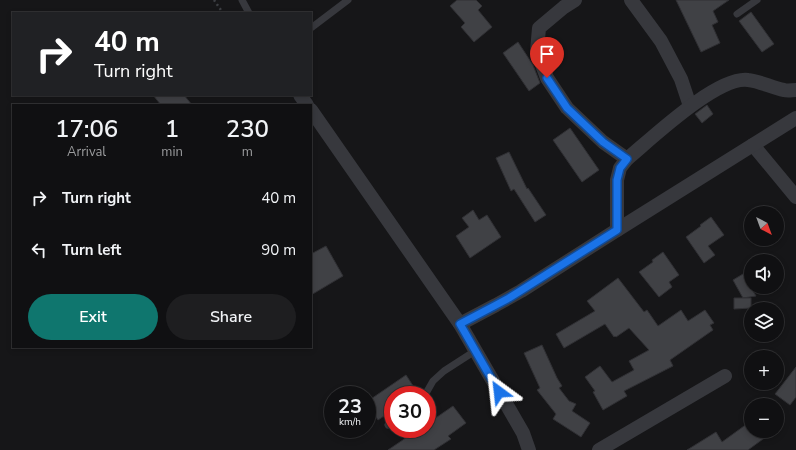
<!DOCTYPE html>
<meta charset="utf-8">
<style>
:root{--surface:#101012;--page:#1e1e20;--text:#f1f3f6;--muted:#9c9d9f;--line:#303032;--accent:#0f766e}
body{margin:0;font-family:"Nunito Sans",sans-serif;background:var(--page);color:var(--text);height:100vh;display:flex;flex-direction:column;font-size:15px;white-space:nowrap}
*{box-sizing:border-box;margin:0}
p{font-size:13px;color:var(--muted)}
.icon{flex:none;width:22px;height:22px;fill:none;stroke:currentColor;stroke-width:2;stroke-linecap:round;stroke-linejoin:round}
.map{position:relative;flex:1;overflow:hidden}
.sheet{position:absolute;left:12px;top:104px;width:300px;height:244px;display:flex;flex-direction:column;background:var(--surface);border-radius:0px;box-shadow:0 2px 6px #0003,0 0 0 1px var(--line)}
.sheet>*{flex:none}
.guide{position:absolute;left:12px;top:12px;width:300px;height:84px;border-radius:0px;box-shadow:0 2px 6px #0003,0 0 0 1px var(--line);background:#202124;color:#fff;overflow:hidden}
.needle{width:26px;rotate:139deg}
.tools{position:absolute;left:744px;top:206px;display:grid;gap:8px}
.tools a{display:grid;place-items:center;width:40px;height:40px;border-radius:50%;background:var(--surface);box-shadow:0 2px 6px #0003,0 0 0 1px var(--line);font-size:20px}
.speed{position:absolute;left:324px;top:386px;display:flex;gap:8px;font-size:20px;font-weight:700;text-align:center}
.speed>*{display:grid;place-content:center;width:52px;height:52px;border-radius:50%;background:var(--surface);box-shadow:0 2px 6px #0003,0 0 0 1px var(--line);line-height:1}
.speed small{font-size:10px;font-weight:400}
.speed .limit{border:6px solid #d22;background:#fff;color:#111}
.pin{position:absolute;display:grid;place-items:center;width:34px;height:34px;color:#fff;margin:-41px -17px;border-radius:50% 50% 50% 0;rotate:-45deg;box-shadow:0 0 4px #0007}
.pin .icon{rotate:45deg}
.me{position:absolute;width:44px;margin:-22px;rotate:330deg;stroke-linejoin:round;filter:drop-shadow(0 0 3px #0008)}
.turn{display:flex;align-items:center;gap:14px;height:84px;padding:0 16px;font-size:18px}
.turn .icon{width:52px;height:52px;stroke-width:2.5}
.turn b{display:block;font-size:28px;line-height:34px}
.eta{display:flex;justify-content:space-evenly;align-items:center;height:68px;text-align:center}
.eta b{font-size:24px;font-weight:600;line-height:28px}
.primary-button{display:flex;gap:8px;margin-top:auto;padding:8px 16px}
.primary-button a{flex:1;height:46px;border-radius:24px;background:var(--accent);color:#fff;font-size:16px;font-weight:600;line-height:46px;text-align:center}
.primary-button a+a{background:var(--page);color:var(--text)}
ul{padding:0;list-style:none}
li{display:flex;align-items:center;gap:12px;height:52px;padding:0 16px}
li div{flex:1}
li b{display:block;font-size:15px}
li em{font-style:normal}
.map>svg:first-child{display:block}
.building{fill:#404145;stroke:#303034}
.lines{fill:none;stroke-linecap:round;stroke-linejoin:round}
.path{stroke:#3d3f44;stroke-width:2.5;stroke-dasharray:2 3;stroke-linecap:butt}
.service{stroke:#37383d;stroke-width:7}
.minor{stroke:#37383d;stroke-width:14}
.route-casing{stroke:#114b97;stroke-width:10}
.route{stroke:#1a73e8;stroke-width:7}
</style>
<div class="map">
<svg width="796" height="450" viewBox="0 0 796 450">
<rect width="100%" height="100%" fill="#161618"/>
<!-- building -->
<g class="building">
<polygon points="457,0 476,0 482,6 478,10 492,27 474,42 461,27 465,23 450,6"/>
<polygon points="676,0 729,0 713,11 718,22 712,25 720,43 701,52"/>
<polygon points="751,12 774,44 762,52 739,21"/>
<polygon points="518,42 533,65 540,83 529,91 503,53"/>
<polygon points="153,95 184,95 192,105 161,105"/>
<polygon points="707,105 713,114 702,123 695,114"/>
<polygon points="570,128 599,170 582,182 553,140"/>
<polygon points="509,152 527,189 528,188 546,215 535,222 514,189 511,191 496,158"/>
<polygon points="473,210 479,220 487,215 501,237 470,258 456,236 469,227 462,218"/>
<polygon points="711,217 724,235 708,246 715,255 704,263 686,237 701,226 700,225"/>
<polygon points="326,246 343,276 311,295 311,254"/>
<polygon points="663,252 679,275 669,282 672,287 659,297 639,272 653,262 652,260"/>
<polygon points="743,274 756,296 743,298 733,280"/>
<polygon points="618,278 644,312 647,310 658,326 681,310 688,321 705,310 714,323 710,325 713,330 670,360 673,366 624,391 627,396 603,410 593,392 595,391 585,377 600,366 612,382 634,370 629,361 649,350 629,328 616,337 615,336 614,337 605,324 564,348 556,334 595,311 587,301"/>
<polygon points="734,298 751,298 751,308 734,309"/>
<polygon points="542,345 557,378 562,386 559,388 569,401 576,404 572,411 590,423 581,437 553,419 556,414 537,390 540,388 524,353"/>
<polygon points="796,367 796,397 790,405 775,394"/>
<polygon points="406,375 419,395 393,395 393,410 378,420 368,405 368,401"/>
<polygon points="453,406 466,423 448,436 451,439 434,450 388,450 419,429 427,429 427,424"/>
<polygon points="751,421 751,431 774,431 748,450 687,450 716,432 722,442"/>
</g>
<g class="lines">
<!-- path -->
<polyline class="path" points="214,0 223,13"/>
<!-- service -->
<g class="service">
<polyline points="242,0 249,13"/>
<polyline points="737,14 757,0"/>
<polyline points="311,28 348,0"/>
<polyline points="425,395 433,381 444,371 475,351"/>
<polyline points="388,425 393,421"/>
</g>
<!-- minor -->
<g class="minor">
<polyline points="575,0 564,7 539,28 537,51 547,78 567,108 603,142 627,159"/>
<polyline points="631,0 661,41 681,79 690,106"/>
<polyline points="300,95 307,105"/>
<polyline points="311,110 460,324 523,433 529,450"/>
<polyline points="753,145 796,197"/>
<path d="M617 230V180L620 168 627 159C651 139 717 76 748 80 760 81 772 88 784 90 788 91 792 90 796 90"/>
<polyline points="460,324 496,305 521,291 617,230 796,118"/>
<polyline points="599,450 725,376"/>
</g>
</g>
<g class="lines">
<defs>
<polyline id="route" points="499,392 460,324 496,305 509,298 617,230 617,180 620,168 627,159 603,142 567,108 547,78"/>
</defs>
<!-- route casing -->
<use href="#route" class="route-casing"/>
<!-- route -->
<use href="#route" class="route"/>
</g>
</svg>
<div class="tools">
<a><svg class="needle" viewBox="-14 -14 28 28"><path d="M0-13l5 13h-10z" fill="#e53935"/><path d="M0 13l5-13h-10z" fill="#9c9d9f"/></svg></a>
<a><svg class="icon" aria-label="sound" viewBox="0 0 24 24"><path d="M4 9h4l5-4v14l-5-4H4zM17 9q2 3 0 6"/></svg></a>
<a><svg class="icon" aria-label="layers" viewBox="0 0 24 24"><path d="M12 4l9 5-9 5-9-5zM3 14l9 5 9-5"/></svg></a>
<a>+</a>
<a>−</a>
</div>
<div class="speed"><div>23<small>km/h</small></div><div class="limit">30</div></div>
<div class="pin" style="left:547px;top:78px;background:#d93025"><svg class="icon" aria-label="arrive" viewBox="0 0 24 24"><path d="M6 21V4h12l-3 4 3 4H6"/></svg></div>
<svg class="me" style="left:499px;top:392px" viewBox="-20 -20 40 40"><path d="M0-17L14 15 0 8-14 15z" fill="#1a73e8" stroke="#fff" stroke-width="4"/></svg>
<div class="guide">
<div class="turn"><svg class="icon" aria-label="right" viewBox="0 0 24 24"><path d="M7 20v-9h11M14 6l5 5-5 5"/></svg><div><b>40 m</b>Turn right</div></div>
</div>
<section class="sheet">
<div class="eta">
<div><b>17:06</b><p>Arrival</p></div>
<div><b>1</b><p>min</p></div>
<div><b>230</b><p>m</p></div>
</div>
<ul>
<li><svg class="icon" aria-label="right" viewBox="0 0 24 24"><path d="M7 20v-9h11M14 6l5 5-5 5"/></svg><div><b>Turn right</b></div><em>40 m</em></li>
<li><svg class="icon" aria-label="left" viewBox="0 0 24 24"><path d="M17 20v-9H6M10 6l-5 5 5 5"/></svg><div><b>Turn left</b></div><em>90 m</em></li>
</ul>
<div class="primary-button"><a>Exit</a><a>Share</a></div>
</section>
</div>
